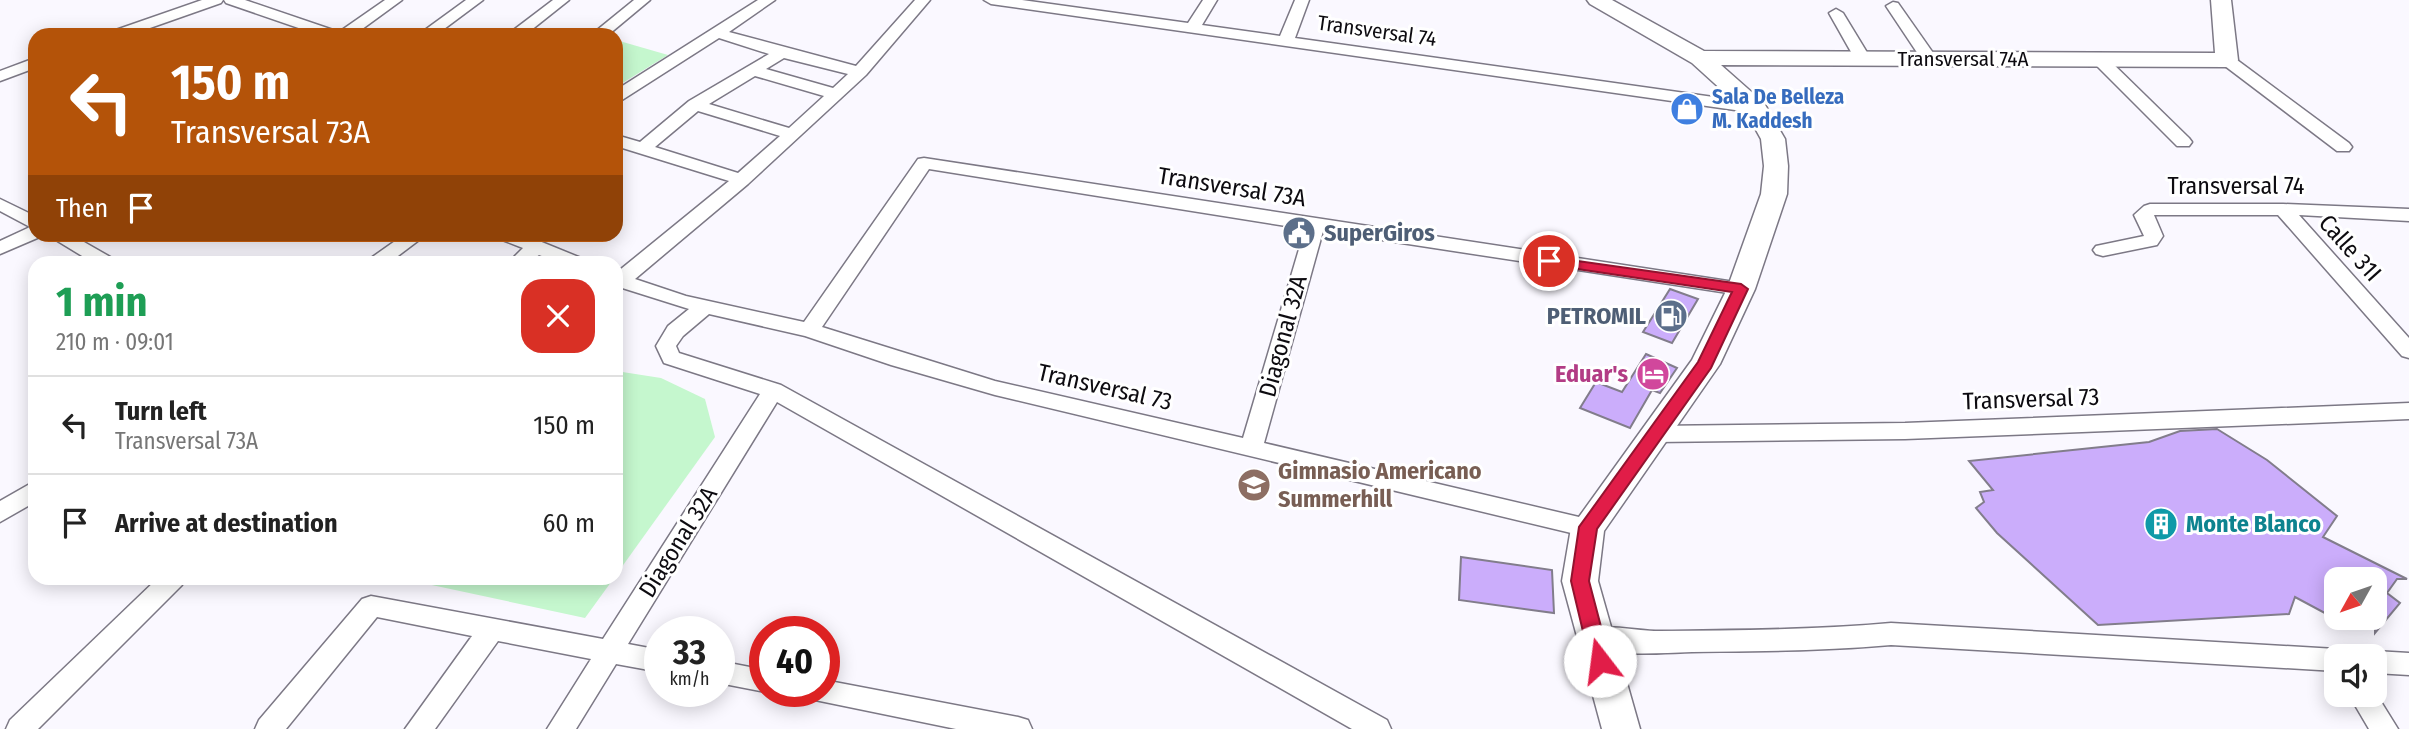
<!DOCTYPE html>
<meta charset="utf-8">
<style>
:root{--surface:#fff;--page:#f2f2f2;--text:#222;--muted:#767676;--line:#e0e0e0}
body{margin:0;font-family:"Fira Sans Condensed",sans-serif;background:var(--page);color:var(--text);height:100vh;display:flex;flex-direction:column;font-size:26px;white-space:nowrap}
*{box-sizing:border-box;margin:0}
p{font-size:23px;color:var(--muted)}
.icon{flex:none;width:38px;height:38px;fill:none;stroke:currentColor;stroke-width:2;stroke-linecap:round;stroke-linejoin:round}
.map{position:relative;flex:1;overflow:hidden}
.details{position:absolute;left:28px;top:256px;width:595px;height:329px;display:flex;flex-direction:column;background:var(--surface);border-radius:21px;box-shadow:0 4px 18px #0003}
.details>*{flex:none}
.banner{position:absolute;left:28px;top:28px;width:595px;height:214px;border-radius:21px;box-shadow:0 4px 18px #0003;background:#b45309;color:#fff;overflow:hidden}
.needle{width:46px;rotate:230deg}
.fabs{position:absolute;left:2324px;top:567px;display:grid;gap:14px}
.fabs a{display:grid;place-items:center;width:63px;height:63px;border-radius:14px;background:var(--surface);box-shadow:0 4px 18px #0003;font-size:35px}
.speed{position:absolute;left:644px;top:616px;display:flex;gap:14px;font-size:35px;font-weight:700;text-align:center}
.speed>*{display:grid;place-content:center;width:91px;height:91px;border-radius:50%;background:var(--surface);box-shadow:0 4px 18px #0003;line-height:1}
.speed small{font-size:18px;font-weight:400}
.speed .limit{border:10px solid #d22;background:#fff;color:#111}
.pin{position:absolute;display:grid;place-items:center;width:60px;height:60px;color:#fff;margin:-30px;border:4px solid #fff;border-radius:50%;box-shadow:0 2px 7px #0007}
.me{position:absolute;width:77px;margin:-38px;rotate:345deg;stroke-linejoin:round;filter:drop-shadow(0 0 5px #0008)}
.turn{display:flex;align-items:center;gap:24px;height:147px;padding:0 28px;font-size:32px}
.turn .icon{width:91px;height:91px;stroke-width:2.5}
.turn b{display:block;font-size:49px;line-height:60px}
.then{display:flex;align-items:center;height:66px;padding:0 28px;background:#0003;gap:14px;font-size:26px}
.round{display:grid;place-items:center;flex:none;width:74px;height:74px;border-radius:21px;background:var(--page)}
.summary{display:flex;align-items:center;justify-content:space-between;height:119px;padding:0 28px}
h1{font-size:42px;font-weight:700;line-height:52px;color:#1e9e55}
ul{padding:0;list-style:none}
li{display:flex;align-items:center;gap:21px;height:98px;padding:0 28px;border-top:2px solid var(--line)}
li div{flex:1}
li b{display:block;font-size:26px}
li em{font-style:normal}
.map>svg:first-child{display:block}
.green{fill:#c5f7ce}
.building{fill:#cbadfb;stroke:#827d8b;stroke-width:2}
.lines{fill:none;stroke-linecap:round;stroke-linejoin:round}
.street-casing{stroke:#7c7885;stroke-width:3}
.secondary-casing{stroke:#7c7885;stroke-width:3}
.street{fill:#fff;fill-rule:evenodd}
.secondary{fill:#fff;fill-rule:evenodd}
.route{fill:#e11d48;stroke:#92132f;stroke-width:2}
.labels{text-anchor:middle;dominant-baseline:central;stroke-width:6;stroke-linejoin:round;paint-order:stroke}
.far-street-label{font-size:21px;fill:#0d0b10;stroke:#fff}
.far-shop-label{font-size:21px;font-weight:bold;fill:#366cbe;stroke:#fff;text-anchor:start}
.street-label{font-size:24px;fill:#0d0b10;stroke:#fff}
.service-label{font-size:24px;font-weight:bold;fill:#4e5e75;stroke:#fff;text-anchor:start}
.hotel-label{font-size:24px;font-weight:bold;fill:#b23c85;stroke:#fff;text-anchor:end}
.education-label{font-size:24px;font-weight:bold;fill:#785e54;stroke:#fff;text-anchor:start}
.culture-label{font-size:24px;font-weight:bold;fill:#0d838f;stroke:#fff;text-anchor:start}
</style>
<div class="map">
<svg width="2409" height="729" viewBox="0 0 2409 729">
<rect width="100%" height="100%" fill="#faf8ff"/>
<!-- green -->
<g class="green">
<polygon points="616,40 668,55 616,87"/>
<polygon points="616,371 661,378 705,399 715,437 616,575"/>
<polygon points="399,578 614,578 585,618"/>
</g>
<!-- building -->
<g class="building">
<polygon points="1670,289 1698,299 1672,343 1643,332"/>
<polygon points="1646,354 1677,368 1660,393 1652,390 1630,428 1580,408 1596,382 1622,392"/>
<polygon points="2217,429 2267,460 2337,516 2323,537 2407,579 2397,579 2387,593 2400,603 2375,633 2375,579 2336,579 2336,619 2295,597 2289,614 2098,625 1997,533 1976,508 1984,502 1980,492 1993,490 1969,461 2149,442 2180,431"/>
<polygon points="1461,557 1552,570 1554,613 1459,600"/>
</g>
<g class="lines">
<defs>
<g id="street">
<polygon points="202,0 223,0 221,3 130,35 107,35 110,32"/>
<polygon points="224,0 245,0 339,32 385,0 402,0 354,35 319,35 226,3"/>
<polygon points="466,0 483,0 436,35 418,35"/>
<polygon points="553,0 569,0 525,35 507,35"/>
<polygon points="634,0 650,0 608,35 591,35"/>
<path d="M758 0H775L729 32 856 66 915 0H930L866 75 748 184 635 279 686 296 804 322 918 159 924 158 1741 283 1748 285 1751 289 1748 293 1741 295 1323 231 1264 443 1596 521 1600 528 1596 535 1588 537 995 395 891 365 805 336 709 314 683 336 676 346 679 353 781 385 1387 720 1391 729H1352L777 402 628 644 660 650V672L616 664 576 729H547L591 659 498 641 435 729H405L472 636 377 617 286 729H255L259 720 362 599 371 596 603 639 760 394 664 363 656 346 668 326 689 309 616 286V273L729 181 616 146V135L640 142 689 101 769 54 719 38 622 100 616 102V90ZM784 58 848 74 833 88 766 69ZM755 76 824 96 789 128 709 104ZM698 111 780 136 738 173 655 147ZM929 169 1305 229 1243 438 995 381 822 327Z"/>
<polygon points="984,0 1022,0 1188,23 1203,0 1217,0 1202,25 1280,36 1295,0 1309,0 1295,38 1756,103 1764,108 1756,113 991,4"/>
<polygon points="1893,2 1898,3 1938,60 1936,63 1930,65 1922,60 1886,6"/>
<polygon points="1836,9 1843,13 1871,59 1869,62 1857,62 1855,59 1829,13"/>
<polygon points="2100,55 2106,57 2189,138 2192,142 2189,146 2177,146 2094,63 2092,60"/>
<polygon points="2227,55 2233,57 2349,143 2352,147 2349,151 2337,151 2221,63 2219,60"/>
<polygon points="35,58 35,68 0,81 0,71"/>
<polygon points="0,199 35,216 35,234 42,236 0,254 0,241 30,227 0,211"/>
<polygon points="2150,204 2283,204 2409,209 2409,221 2299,215 2409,338 2409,358 2402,356 2278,215 2154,215 2163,236 2157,245 2103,256 2096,254 2093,250 2096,246 2144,236 2134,215 2144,206"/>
<polygon points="46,234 70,234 112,258 115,262 92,262"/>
<polygon points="405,234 427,234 390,262 369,262 371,258"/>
<polygon points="495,234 522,234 581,258 584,262 558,262 539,255 529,262 509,262 523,248 497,238"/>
<polygon points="2409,403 2409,419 1905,439 1655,442 1647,440 1644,434 1647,428 1655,426 1905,423"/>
<polygon points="35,481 35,502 0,522 0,501"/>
<polygon points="158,578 185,578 182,585 38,729 6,729 10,720"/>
<path d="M1891 623 2336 649 2345 652 2347 656H2336V671L1891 645C1825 651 1759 651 1692 652 1657 653 1618 657 1585 646L1581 638 1585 630C1606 623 1637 631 1660 631 1737 630 1814 630 1891 623Z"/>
<polygon points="2375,651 2409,653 2409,675 2375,673 2375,656 2365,656"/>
<polygon points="719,661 765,670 765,691 768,691 765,692 719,683"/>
<polygon points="824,680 1018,717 1028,720 1032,729 956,729 810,699 806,691 824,691"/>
<polygon points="2375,692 2398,729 2369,729 2349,695 2375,695"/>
</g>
<polygon id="secondary" points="1587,0 1612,0 1704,51 2215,53 2211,0 2231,0 2238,60 2235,65 2227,67 1721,65 1764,103 1785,139 1788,166 1787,194 1755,289 1720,364 1604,531 1598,581 1640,729 1602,729 1562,581 1571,528 1692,360 1727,289 1761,194 1764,166 1761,139 1746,112 1692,63 1590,4"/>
</defs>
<!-- street casing -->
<use href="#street" class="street-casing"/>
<!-- secondary casing -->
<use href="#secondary" class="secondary-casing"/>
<!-- street -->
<use href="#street" class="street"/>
<!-- secondary -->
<use href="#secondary" class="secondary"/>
</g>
<!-- route -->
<polygon class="route" points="1549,257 1741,284 1748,289 1711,368 1597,529 1589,581 1610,661 1607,667 1600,669 1593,667 1590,661 1571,581 1579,527 1698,362 1732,292 1544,264 1542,261"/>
<!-- icons -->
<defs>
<symbol id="shop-disc" viewBox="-11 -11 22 22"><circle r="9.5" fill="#3f7fe0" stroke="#fff"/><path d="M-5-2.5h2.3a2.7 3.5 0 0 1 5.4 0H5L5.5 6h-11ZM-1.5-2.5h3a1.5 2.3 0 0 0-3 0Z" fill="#fff"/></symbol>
<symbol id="civic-disc" viewBox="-11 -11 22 22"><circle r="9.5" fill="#5c6f8a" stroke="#fff"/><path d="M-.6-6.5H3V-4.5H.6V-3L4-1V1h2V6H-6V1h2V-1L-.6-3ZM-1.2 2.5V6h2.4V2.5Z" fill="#fff"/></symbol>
<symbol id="fuel-disc" viewBox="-11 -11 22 22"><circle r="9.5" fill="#5c6f8a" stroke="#fff"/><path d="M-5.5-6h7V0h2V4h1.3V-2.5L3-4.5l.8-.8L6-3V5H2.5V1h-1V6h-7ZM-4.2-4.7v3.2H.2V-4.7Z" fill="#fff"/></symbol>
<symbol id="hotel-disc" viewBox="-11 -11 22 22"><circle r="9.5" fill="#d1479c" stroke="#fff"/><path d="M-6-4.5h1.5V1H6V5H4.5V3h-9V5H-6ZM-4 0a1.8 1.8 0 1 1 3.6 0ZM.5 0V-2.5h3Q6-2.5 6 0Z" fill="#fff"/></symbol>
<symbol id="school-disc" viewBox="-11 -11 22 22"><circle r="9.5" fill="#8d6e63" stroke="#fff"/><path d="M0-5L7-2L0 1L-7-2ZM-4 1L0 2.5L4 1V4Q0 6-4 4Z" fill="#fff"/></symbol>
<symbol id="building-disc" viewBox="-11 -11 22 22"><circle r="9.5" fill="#0f9aa8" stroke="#fff"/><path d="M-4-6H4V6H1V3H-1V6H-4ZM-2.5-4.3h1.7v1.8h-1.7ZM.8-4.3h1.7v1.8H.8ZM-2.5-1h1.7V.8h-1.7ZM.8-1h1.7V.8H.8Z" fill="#fff"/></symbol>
</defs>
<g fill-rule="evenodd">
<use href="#shop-disc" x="1668" y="90" width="38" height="38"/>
<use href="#civic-disc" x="1280" y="214" width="38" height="38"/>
<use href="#fuel-disc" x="1652" y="297" width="38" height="38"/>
<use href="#hotel-disc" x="1634" y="355" width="38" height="38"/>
<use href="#school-disc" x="1235" y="466" width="38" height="38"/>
<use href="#building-disc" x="2142" y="505" width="38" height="38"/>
</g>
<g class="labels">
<!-- far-street labels -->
<g class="far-street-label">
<text transform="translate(1377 31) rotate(8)">Transversal 74</text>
<text x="1963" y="59">Transversal 74A</text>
</g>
<!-- far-shop labels -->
<g class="far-shop-label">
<text x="1712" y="97">Sala De Belleza<tspan x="1712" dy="24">M. Kaddesh</tspan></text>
</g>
<!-- street labels -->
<g class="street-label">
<text x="2236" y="186">Transversal 74</text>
<text transform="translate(1232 187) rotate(9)">Transversal 73A</text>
<text transform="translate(2350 248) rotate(48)">Calle 31I</text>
<text transform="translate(1283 336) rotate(-75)">Diagonal 32A</text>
<text transform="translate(1105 387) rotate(13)">Transversal 73</text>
<text transform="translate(2031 399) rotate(-2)">Transversal 73</text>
<text transform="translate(678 542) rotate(-58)">Diagonal 32A</text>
</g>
<!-- service labels -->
<g class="service-label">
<text x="1324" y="233">SuperGiros</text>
<text x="1646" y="316" text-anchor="end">PETROMIL</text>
</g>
<!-- hotel labels -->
<g class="hotel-label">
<text x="1628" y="374">Eduar's</text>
</g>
<!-- education labels -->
<g class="education-label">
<text x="1278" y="471">Gimnasio Americano<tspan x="1278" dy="28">Summerhill</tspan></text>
</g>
<!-- culture labels -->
<g class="culture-label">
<text x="2186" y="524">Monte Blanco</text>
</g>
</g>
</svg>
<div class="fabs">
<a><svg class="needle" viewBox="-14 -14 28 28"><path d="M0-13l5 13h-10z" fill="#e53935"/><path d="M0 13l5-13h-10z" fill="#767676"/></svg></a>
<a><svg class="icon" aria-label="sound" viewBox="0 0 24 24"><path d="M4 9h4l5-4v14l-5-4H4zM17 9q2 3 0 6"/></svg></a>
</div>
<div class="speed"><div>33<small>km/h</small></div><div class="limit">40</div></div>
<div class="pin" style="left:1549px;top:261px;background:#d93025"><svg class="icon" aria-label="arrive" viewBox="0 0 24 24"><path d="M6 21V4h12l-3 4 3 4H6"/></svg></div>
<svg class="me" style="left:1600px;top:661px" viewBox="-20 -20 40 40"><circle r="19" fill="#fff"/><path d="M0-13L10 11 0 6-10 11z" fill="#e11d48"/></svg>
<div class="banner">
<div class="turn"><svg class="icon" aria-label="left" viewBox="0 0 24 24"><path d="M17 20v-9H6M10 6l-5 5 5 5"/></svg><div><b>150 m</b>Transversal 73A</div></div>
<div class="then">Then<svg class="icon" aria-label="arrive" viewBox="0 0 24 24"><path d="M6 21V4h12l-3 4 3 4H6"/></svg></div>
</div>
<section class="details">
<div class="summary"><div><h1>1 min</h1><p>210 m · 09:01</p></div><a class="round" style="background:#d93025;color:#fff"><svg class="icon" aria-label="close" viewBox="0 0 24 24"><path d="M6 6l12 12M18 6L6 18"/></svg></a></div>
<ul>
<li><svg class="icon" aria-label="left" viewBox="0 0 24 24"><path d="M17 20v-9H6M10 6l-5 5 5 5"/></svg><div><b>Turn left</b><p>Transversal 73A</p></div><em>150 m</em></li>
<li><svg class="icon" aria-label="arrive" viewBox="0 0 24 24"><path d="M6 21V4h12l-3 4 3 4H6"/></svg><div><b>Arrive at destination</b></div><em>60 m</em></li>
</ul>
</section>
</div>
